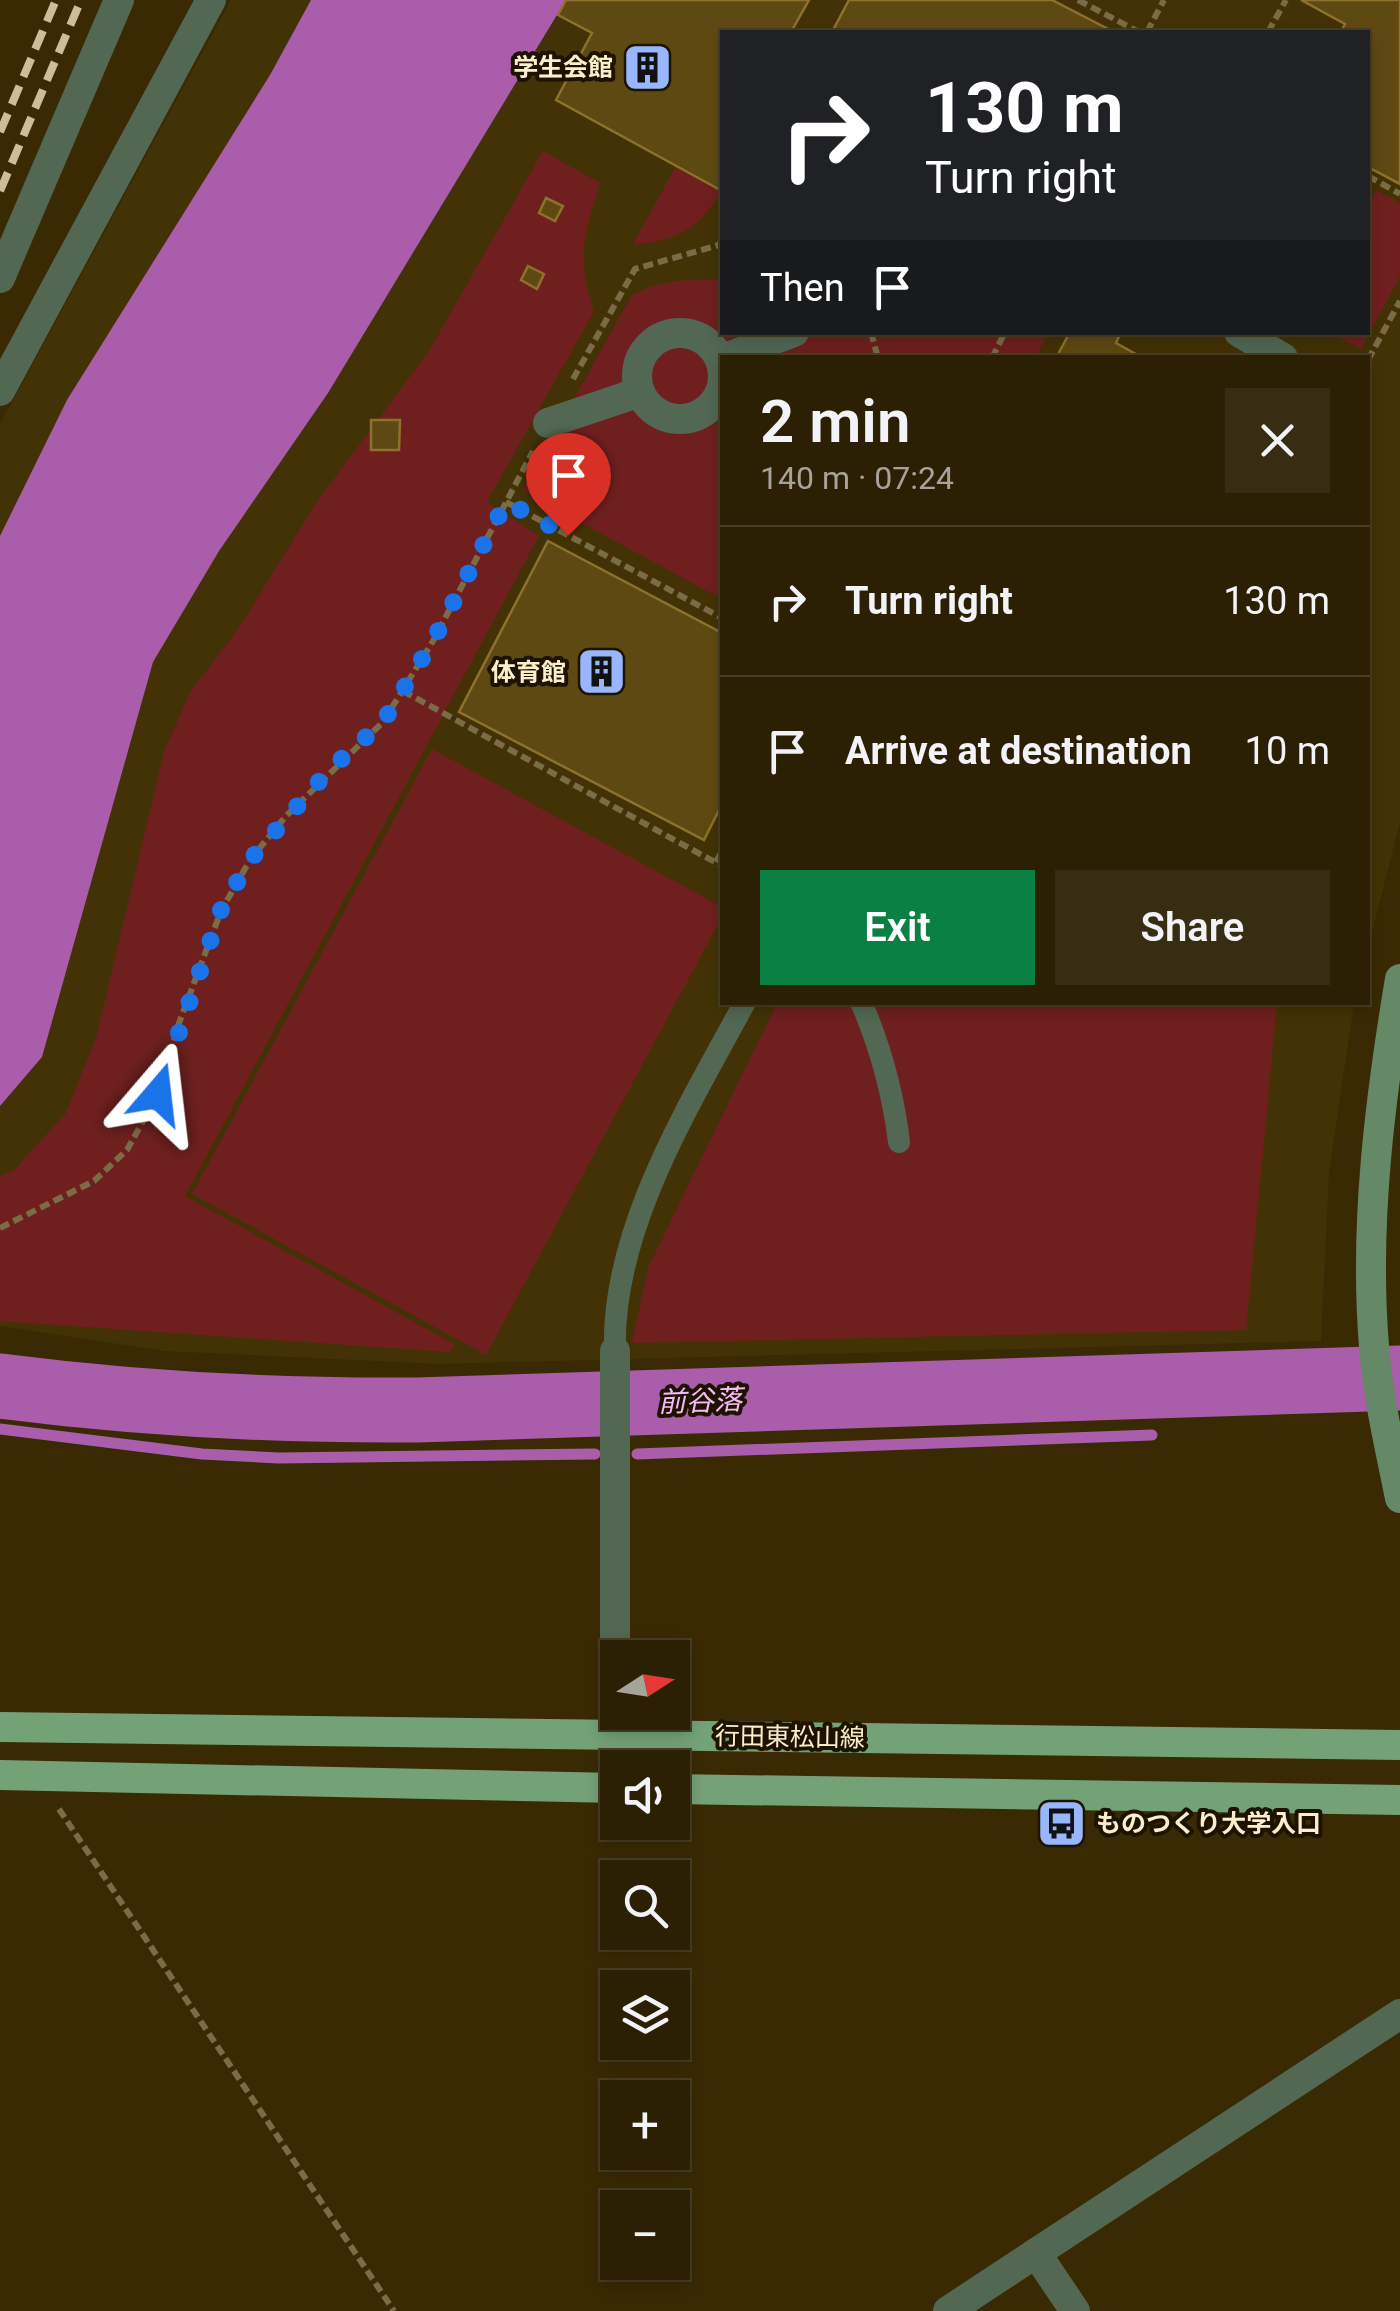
<!DOCTYPE html>
<meta charset="utf-8">
<style>
:root{--surface:#2b2003;--page:#372d12;--text:#f1f3f6;--muted:#a6a39a;--line:#473e25;--accent:#0b8043}
body{margin:0;font-family:Roboto,"Noto Sans JP",sans-serif;background:var(--page);color:var(--text);height:100vh;display:flex;flex-direction:column;font-size:38px;white-space:nowrap}
*{box-sizing:border-box;margin:0}
p{font-size:32px;color:var(--muted)}
.icon{flex:none;width:55px;height:55px;fill:none;stroke:currentColor;stroke-width:2;stroke-linecap:round;stroke-linejoin:round}
.map{position:relative;flex:1;overflow:hidden}
.drawer{position:absolute;left:720px;top:355px;width:650px;height:650px;display:flex;flex-direction:column;background:var(--surface);border-radius:0px;box-shadow:0 5px 15px #0003,0 0 0 2px var(--line)}
.drawer>*{flex:none}
.guide{position:absolute;left:720px;top:30px;width:650px;height:305px;border-radius:0px;box-shadow:0 5px 15px #0003,0 0 0 2px var(--line);background:#202124;color:#fff;overflow:hidden}
.needle{width:65px;rotate:78deg}
.buttons{position:absolute;left:600px;top:1640px;display:grid;gap:20px}
.buttons a{display:grid;place-items:center;width:90px;height:90px;border-radius:0px;background:var(--surface);box-shadow:0 5px 15px #0003,0 0 0 2px var(--line);font-size:50px}
.pin{position:absolute;display:grid;place-items:center;width:85px;height:85px;color:#fff;margin:-102px -42px;border-radius:50% 50% 50% 0;rotate:-45deg;box-shadow:0 0 10px #0007}
.pin .icon{rotate:45deg}
.me{position:absolute;width:110px;margin:-55px;rotate:17deg;stroke-linejoin:round;filter:drop-shadow(0 0 8px #0008)}
.turn{display:flex;align-items:center;gap:35px;height:210px;padding:0 40px;font-size:45px}
.turn .icon{width:130px;height:130px;stroke-width:2.5}
.turn b{display:block;font-size:70px;line-height:85px}
.then{display:flex;align-items:center;height:95px;padding:0 40px;background:#0003;gap:20px;font-size:38px}
.round{display:grid;place-items:center;flex:none;width:105px;height:105px;border-radius:0px;background:var(--page)}
.head{display:flex;align-items:center;justify-content:space-between;height:170px;padding:0 40px}
h1{font-size:60px;font-weight:600;line-height:75px}
.primary-button{display:flex;gap:20px;margin-top:auto;padding:20px 40px}
.primary-button a{flex:1;height:115px;border-radius:0px;background:var(--accent);color:#fff;font-size:40px;font-weight:600;line-height:115px;text-align:center}
.primary-button a+a{background:var(--page);color:var(--text)}
ul{padding:0;list-style:none}
li{display:flex;align-items:center;gap:30px;height:150px;padding:0 40px;border-top:2px solid var(--line)}
li div{flex:1}
li b{display:block;font-size:38px}
li em{font-style:normal}
.map>svg:first-child{display:block}
.built{fill:#433205;fill-rule:evenodd}
.green{fill:#6f201e}
.water{fill:#a95dab}
.lines{fill:none;stroke-linecap:round;stroke-linejoin:round}
.stream{stroke:#a95dab;stroke-width:11}
.river{stroke:#a95dab;stroke-width:65}
.building{fill:#5f4913;stroke:#8e722c;stroke-width:2.5}
.path{stroke:#7b6c47;stroke-width:6;stroke-dasharray:10 5;stroke-linecap:butt}
.lane{stroke:#526853;stroke-width:22}
.street{stroke:#526853;stroke-width:30}
.secondary{stroke:#658967;stroke-width:30}
.primary{stroke:#74a277;stroke-width:30}
.rail{stroke:#cdbe9b;stroke-width:8;stroke-dasharray:20 10;stroke-linecap:butt}
.route{stroke:#1a73e8;stroke-width:18;stroke-dasharray:0 32.4}
.labels{text-anchor:middle;dominant-baseline:central;stroke-width:8;stroke-linejoin:round;paint-order:stroke}
.poi-label{font-size:25px;font-weight:bold;fill:#fcedcb;stroke:#1e1300;text-anchor:end}
.street-label{font-size:25px;fill:#fcedcb;stroke:#1e1300}
.water-label{font-size:28px;font-style:italic;fill:#f6baf6;stroke:#1e1300}
</style>
<div class="map">
<svg width="1400" height="2311" viewBox="0 0 1400 2311">
<rect width="100%" height="100%" fill="#392a04"/>
<!-- built -->
<path class="built" d="M231 0H1400V822L1368 948V358H722V1002L1354 1003 1329 1173 1321 1341 438 1364 164 1351 0 1326V424ZM722 32H1368V332H722Z"/>
<!-- green -->
<g class="green">
<path d="M543 151 600 183C584 233 576 260 594 311L487 502 539 536 185 1196 454 1344 450 1352 0 1321V1176L13 1171 66 1113 96 1038 164 752 190 692 237 631 316 503 429 351Z"/>
<path d="M676 166 721 190C702 228 675 242 633 244Z"/>
<polygon points="1376,190 1400,203 1400,276 1361,349 1331,333 1368,332 1368,206"/>
<path d="M722 273V332L1049 333 1035 357 722 358V599L522 491 632 295C661 280 685 279 718 280Z"/>
<polygon points="432,749 722,907 722,917 486,1355 192,1194"/>
<polygon points="777,1003 1277,1003 1246,1330 632,1343 648,1268"/>
</g>
<!-- water -->
<polygon class="water" points="311,0 566,0 328,393 219,551 153,662 42,1057 0,1106 0,536 67,400 270,75"/>
<g class="lines">
<!-- stream -->
<g class="stream">
<polyline points="0,1429 202,1454 279,1458 595,1454"/>
<polyline points="637,1454 1152,1435"/>
</g>
<!-- river -->
<path class="river" d="M0 1386C139 1404 277 1411 417 1410L1400 1378"/>
</g>
<!-- building -->
<g class="building">
<polygon points="566,0 809,0 791,32 722,32 722,191 556,100 592,33 558,15"/>
<polygon points="849,0 1052,0 1114,32 832,32"/>
<polygon points="1301,0 1400,0 1400,184 1368,167 1368,32 1341,32 1345,24"/>
<polygon points="546,198 563,206 555,221 539,213"/>
<polygon points="528,266 544,274 537,289 521,280"/>
<polygon points="1070,332 1117,332 1120,334 1116,343 1143,358 1056,358"/>
<polygon points="371,420 400,420 399,450 371,450"/>
<polygon points="548,541 722,633 722,804 704,840 459,712"/>
</g>
<g class="lines">
<!-- path -->
<g class="path">
<polyline points="1078,0 1139,32"/>
<polyline points="1147,32 1164,0"/>
<polyline points="1268,32 1286,0"/>
<polyline points="1368,176 1400,194"/>
<polyline points="871,332 878,358"/>
<polyline points="992,358 1005,332"/>
<polyline points="1368,360 1400,301"/>
<polyline points="573,379 635,269 719,245 722,239"/>
<polyline points="713,403 722,402"/>
<polyline points="506,502 722,618"/>
<polyline points="403,691 722,866"/>
<polyline points="716,862 722,851"/>
<polyline points="0,1228 94,1181 127,1150 158,1094 179,1023 221,911 250,860 286,816 383,722 433,641 533,451"/>
<polyline points="59,1809 394,2311"/>
</g>
<!-- lane -->
<g class="lane">
<path d="M861 1002C881 1048 893 1093 899 1142"/>
<path d="M615 1351C611 1230 689 1106 745 1002"/>
</g>
<!-- street -->
<g class="street">
<polyline points="0,278 119,0"/>
<polyline points="1239,332 1283,358"/>
<circle cx="680" cy="376" r="43"/>
<polyline points="725,358 794,332"/>
<polyline points="0,391 211,0"/>
<polyline points="548,423 640,392"/>
<polyline points="615,1351 615,1735"/>
<polyline points="1036,2253 1075,2311"/>
<polyline points="948,2311 1400,2014"/>
</g>
<!-- secondary -->
<path class="secondary" d="M1400 979C1380 1099 1364 1224 1374 1346 1378 1398 1390 1448 1400 1498"/>
<!-- primary -->
<g class="primary">
<polyline points="0,1727 1400,1745"/>
<polyline points="0,1775 618,1788"/>
<polyline points="672,1789 1400,1800"/>
</g>
<!-- rail -->
<g class="rail">
<polyline points="0,132 56,0"/>
<polyline points="0,191 81,0"/>
</g>
</g>
<g class="lines">
<!-- route -->
<polyline class="route" points="158,1094 221,910 250,860 330,769 383,722 433,641 506,502 568,535"/>
</g>
<!-- icons -->
<defs>
<symbol id="building-square" viewBox="-11 -11 22 22"><rect x="-9" y="-9" width="18" height="18" rx="4" fill="#97b6fd" stroke="#1e1300"/><path d="M-4-6H4V6H1V3H-1V6H-4ZM-2.5-4.3h1.7v1.8h-1.7ZM.8-4.3h1.7v1.8H.8ZM-2.5-1h1.7V.8h-1.7ZM.8-1h1.7V.8H.8Z" fill="#111"/></symbol>
<symbol id="bus-square" viewBox="-11 -11 22 22"><rect x="-9" y="-9" width="18" height="18" rx="4" fill="#97b6fd" stroke="#1e1300"/><path d="M-5-6H5V4H4V6H2V4H-2V6H-4V4H-5ZM-3.5-4V0h7V-4ZM-3.5 1.2v1.5H-2V1.2ZM2 1.2v1.5H3.5V1.2Z" fill="#111"/></symbol>
</defs>
<g fill-rule="evenodd">
<use href="#building-square" x="620" y="40" width="55" height="55"/>
<use href="#building-square" x="574" y="644" width="55" height="55"/>
<use href="#bus-square" x="1034" y="1796" width="55" height="55"/>
</g>
<g class="labels">
<!-- poi labels -->
<g class="poi-label">
<text x="613" y="67">学生会館</text>
<text x="566" y="672">体育館</text>
<text x="1096" y="1823" text-anchor="start">ものつくり大学入口</text>
</g>
<!-- street labels -->
<g class="street-label">
<text transform="translate(790 1737) rotate(1)">行田東松山線</text>
</g>
<!-- water labels -->
<g class="water-label">
<text transform="translate(700 1401) rotate(-2)">前谷落</text>
</g>
</g>
</svg>
<div class="buttons">
<a><svg class="needle" viewBox="-14 -14 28 28"><path d="M0-13l5 13h-10z" fill="#e53935"/><path d="M0 13l5-13h-10z" fill="#a6a39a"/></svg></a>
<a><svg class="icon" aria-label="sound" viewBox="0 0 24 24"><path d="M4 9h4l5-4v14l-5-4H4zM17 9q2 3 0 6"/></svg></a>
<a><svg class="icon" aria-label="search" viewBox="0 0 24 24"><circle cx="10" cy="10" r="6"/><path d="M15 15l6 6"/></svg></a>
<a><svg class="icon" aria-label="layers" viewBox="0 0 24 24"><path d="M12 4l9 5-9 5-9-5zM3 14l9 5 9-5"/></svg></a>
<a>+</a>
<a>−</a>
</div>
<div class="pin" style="left:568px;top:535px;background:#d93025"><svg class="icon" aria-label="arrive" viewBox="0 0 24 24"><path d="M6 21V4h12l-3 4 3 4H6"/></svg></div>
<svg class="me" style="left:158px;top:1094px" viewBox="-20 -20 40 40"><path d="M0-17L14 15 0 8-14 15z" fill="#1a73e8" stroke="#fff" stroke-width="4"/></svg>
<div class="guide">
<div class="turn"><svg class="icon" aria-label="right" viewBox="0 0 24 24"><path d="M7 20v-9h11M14 6l5 5-5 5"/></svg><div><b>130 m</b>Turn right</div></div>
<div class="then">Then<svg class="icon" aria-label="arrive" viewBox="0 0 24 24"><path d="M6 21V4h12l-3 4 3 4H6"/></svg></div>
</div>
<section class="drawer">
<div class="head"><div><h1>2 min</h1><p>140 m · 07:24</p></div><a class="round"><svg class="icon" aria-label="close" viewBox="0 0 24 24"><path d="M6 6l12 12M18 6L6 18"/></svg></a></div>
<ul>
<li><svg class="icon" aria-label="right" viewBox="0 0 24 24"><path d="M7 20v-9h11M14 6l5 5-5 5"/></svg><div><b>Turn right</b></div><em>130 m</em></li>
<li><svg class="icon" aria-label="arrive" viewBox="0 0 24 24"><path d="M6 21V4h12l-3 4 3 4H6"/></svg><div><b>Arrive at destination</b></div><em>10 m</em></li>
</ul>
<div class="primary-button"><a>Exit</a><a>Share</a></div>
</section>
</div>
